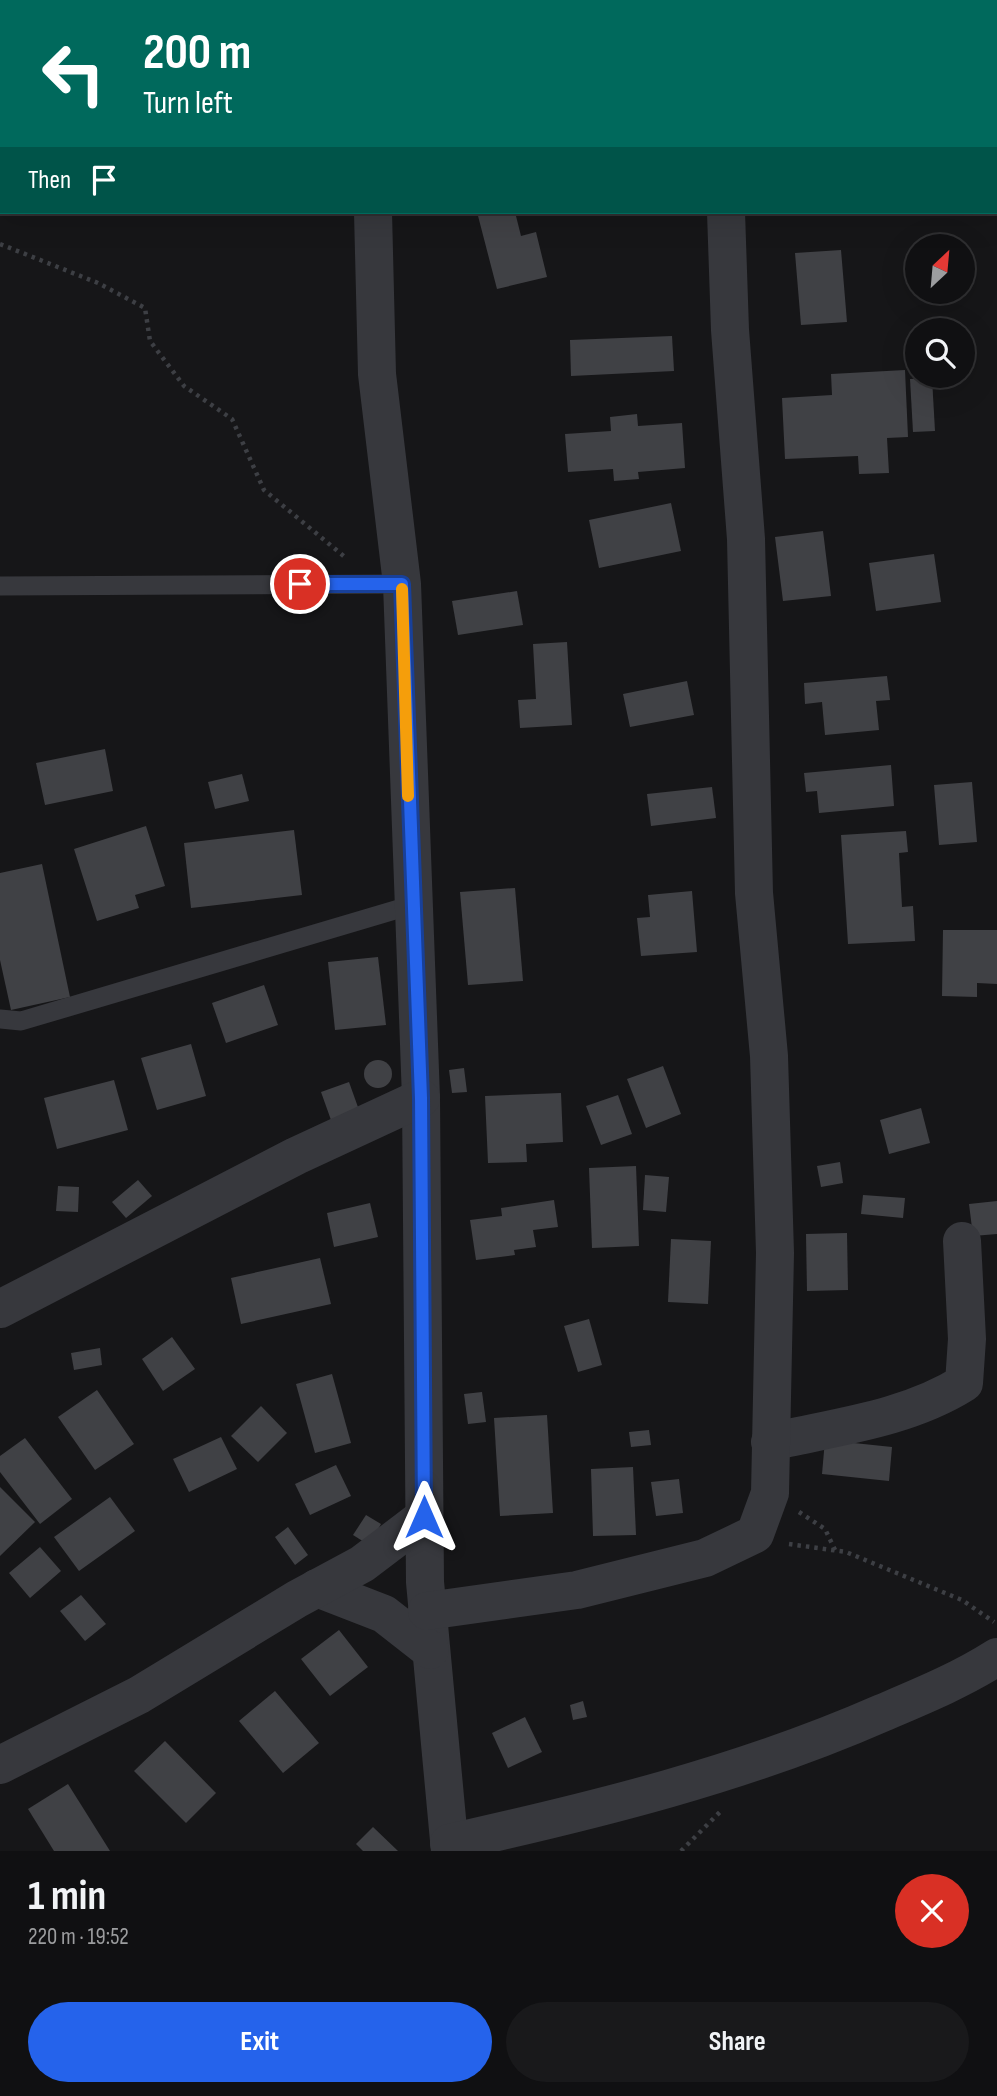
<!DOCTYPE html>
<meta charset="utf-8">
<style>
:root{--surface:#101012;--page:#19191b;--text:#f1f3f6;--muted:#9c9d9f;--line:#303032;--accent:#2563eb}
body{margin:0;font-family:"Sofia Sans Condensed",sans-serif;background:var(--page);color:var(--text);height:100vh;display:flex;flex-direction:column;font-size:26px;white-space:nowrap}
*{box-sizing:border-box;margin:0}
p{font-size:23px;color:var(--muted)}
.icon{flex:none;width:38px;height:38px;fill:none;stroke:currentColor;stroke-width:2;stroke-linecap:round;stroke-linejoin:round}
.map{position:relative;height:1851px;overflow:hidden}
.panel{display:flex;flex-direction:column;background:var(--surface);flex:1}
.panel>*{flex:none}
.hud{position:absolute;left:0px;top:0px;width:998px;height:214px;box-shadow:0 7px 28px #0002,0 0 0 2px var(--line);background:#00695c;color:#fff;overflow:hidden}
.needle{width:46px;rotate:26deg}
.buttons{position:absolute;left:905px;top:234px;display:grid;gap:14px}
.buttons a{display:grid;place-items:center;width:70px;height:70px;border-radius:50%;background:var(--surface);box-shadow:0 7px 28px #0002,0 0 0 2px var(--line);font-size:35px}
.pin{position:absolute;display:grid;place-items:center;width:60px;height:60px;color:#fff;margin:-30px;border:4px solid #fff;border-radius:50%;box-shadow:0 2px 7px #0007}
.me{position:absolute;width:77px;margin:-38px;rotate:0deg;stroke-linejoin:round;filter:drop-shadow(0 0 5px #0008)}
.turn{display:flex;align-items:center;gap:24px;height:147px;padding:0 28px;font-size:32px}
.turn .icon{width:91px;height:91px;stroke-width:2.5}
.turn b{display:block;font-size:49px;line-height:60px}
.then{display:flex;align-items:center;height:66px;padding:0 28px;background:#0003;gap:14px;font-size:26px}
.round{display:grid;place-items:center;flex:none;width:74px;height:74px;border-radius:37px;background:var(--page)}
.overview{display:flex;align-items:center;justify-content:space-between;height:119px;padding:0 28px}
h1{font-size:42px;font-weight:700;line-height:52px}
.primary-button{display:flex;gap:14px;margin-top:auto;padding:14px 28px}
.primary-button a{flex:1;height:80px;border-radius:42px;background:var(--accent);color:#fff;font-size:28px;font-weight:700;line-height:80px;text-align:center}
.primary-button a+a{background:var(--page);color:var(--text)}
.map>svg:first-child{display:block}
.building{fill:#404145}
.lines{fill:none;stroke-linecap:round;stroke-linejoin:round}
.path{stroke:#3d3f44;stroke-width:4.5;stroke-dasharray:3.5 5;stroke-linecap:butt}
.lane{stroke:#37383d;stroke-width:19}
.street{stroke:#37383d;stroke-width:38}
.route-casing{stroke:#184099;stroke-width:18}
.route{stroke:#2563eb;stroke-width:12}
.slow{stroke:#f59e0b;stroke-width:12}
</style>
<div class="map">
<svg width="997" height="1851" viewBox="0 0 997 1851">
<rect width="100%" height="100%" fill="#161618"/>
<!-- building -->
<g class="building">
<polygon points="477,212 515,212 521,236 536,232 547,277 497,289"/>
<polygon points="841,250 847,322 801,325 795,253"/>
<polygon points="672,336 674,371 571,376 570,340"/>
<polygon points="905,370 908,437 887,438 889,473 859,474 858,456 785,459 782,398 832,395 831,374"/>
<polygon points="932,378 935,431 913,432 910,379"/>
<polygon points="637,414 638,426 682,423 685,468 638,472 639,479 614,481 613,469 568,472 565,434 611,431 610,417"/>
<polygon points="671,503 681,551 599,568 589,520"/>
<polygon points="823,531 831,596 783,601 775,537"/>
<polygon points="934,554 941,602 876,611 869,563"/>
<polygon points="517,591 523,625 458,635 452,601"/>
<polygon points="567,642 572,725 520,728 518,700 536,699 533,644"/>
<polygon points="887,676 890,700 876,701 879,730 825,735 822,702 805,704 804,683"/>
<polygon points="687,681 694,715 630,727 623,694"/>
<polygon points="105,749 113,791 45,805 36,763"/>
<polygon points="891,765 894,806 819,813 817,791 806,792 804,773"/>
<polygon points="242,774 249,801 215,809 208,782"/>
<polygon points="972,782 977,842 939,845 934,785"/>
<polygon points="712,787 716,818 651,826 647,794"/>
<polygon points="146,826 165,886 135,895 139,908 97,921 74,849"/>
<polygon points="294,830 302,895 191,908 184,843"/>
<polygon points="906,831 908,852 899,853 902,907 913,906 915,941 848,944 841,835"/>
<polygon points="42,864 70,997 11,1010 0,960 0,873"/>
<polygon points="515,888 523,981 468,985 460,892"/>
<polygon points="692,891 697,952 641,956 637,918 650,917 648,895"/>
<polygon points="943,930 997,930 997,984 977,983 977,997 942,996"/>
<polygon points="378,957 386,1025 335,1030 328,962"/>
<polygon points="264,985 278,1025 226,1043 212,1003"/>
<polygon points="191,1044 206,1096 157,1110 141,1058"/>
<circle cx="378" cy="1074" r="14"/>
<polygon points="663,1066 681,1114 646,1128 627,1079"/>
<polygon points="464,1068 467,1092 452,1093 449,1070"/>
<polygon points="114,1080 128,1130 57,1149 44,1098"/>
<polygon points="349,1082 359,1110 331,1120 321,1092"/>
<polygon points="561,1093 563,1142 526,1144 527,1162 488,1163 485,1096"/>
<polygon points="618,1095 632,1134 601,1145 586,1106"/>
<polygon points="921,1108 930,1143 889,1154 880,1120"/>
<polygon points="840,1162 843,1183 821,1187 817,1166"/>
<polygon points="636,1166 639,1246 592,1248 589,1168"/>
<polygon points="645,1175 669,1177 666,1212 643,1210"/>
<polygon points="138,1180 152,1196 126,1218 112,1202"/>
<polygon points="58,1186 79,1187 78,1212 56,1211"/>
<polygon points="863,1195 905,1198 903,1218 861,1214"/>
<polygon points="554,1200 558,1227 533,1230 536,1247 514,1250 515,1255 476,1260 470,1220 502,1216 501,1208"/>
<polygon points="997,1201 997,1234 973,1236 969,1204"/>
<polygon points="370,1203 378,1237 334,1247 327,1213"/>
<polygon points="847,1233 848,1290 807,1291 806,1234"/>
<polygon points="671,1239 711,1241 708,1304 668,1302"/>
<polygon points="320,1258 331,1304 241,1324 231,1278"/>
<polygon points="589,1319 602,1365 578,1372 564,1326"/>
<polygon points="172,1337 195,1369 163,1391 142,1359"/>
<polygon points="100,1348 102,1365 74,1370 71,1353"/>
<polygon points="332,1374 351,1443 315,1453 296,1384"/>
<polygon points="97,1390 134,1444 95,1470 58,1417"/>
<polygon points="482,1392 486,1422 468,1424 464,1394"/>
<polygon points="261,1406 287,1433 258,1462 231,1436"/>
<polygon points="547,1415 553,1513 500,1516 494,1418"/>
<polygon points="649,1430 651,1445 631,1447 629,1432"/>
<polygon points="221,1437 237,1469 189,1492 173,1459"/>
<polygon points="25,1438 72,1499 40,1524 0,1472 0,1456"/>
<polygon points="825,1440 892,1447 889,1481 822,1474"/>
<polygon points="336,1465 351,1496 310,1515 295,1484"/>
<polygon points="633,1467 636,1535 593,1536 591,1469"/>
<polygon points="679,1479 683,1513 656,1516 651,1482"/>
<polygon points="0,1487 35,1522 0,1556"/>
<polygon points="110,1497 135,1531 79,1571 54,1537"/>
<polygon points="366,1515 381,1524 369,1545 353,1535"/>
<polygon points="288,1527 308,1555 295,1565 275,1537"/>
<polygon points="40,1547 61,1571 30,1598 9,1573"/>
<polygon points="81,1595 106,1624 85,1641 60,1611"/>
<polygon points="339,1630 368,1667 330,1696 301,1659"/>
<polygon points="275,1691 319,1743 283,1773 239,1721"/>
<polygon points="583,1701 587,1717 573,1720 570,1705"/>
<polygon points="525,1717 542,1752 508,1768 492,1733"/>
<polygon points="165,1741 216,1793 186,1823 134,1771"/>
<polygon points="68,1784 110,1851 54,1851 28,1809"/>
<polygon points="373,1827 398,1851 363,1851 356,1844"/>
</g>
<g class="lines">
<!-- path -->
<g class="path">
<polyline points="0,244 98,283 145,308 150,341 184,386 232,419 264,490 346,558"/>
<polyline points="799,1512 825,1529 835,1550"/>
<polyline points="789,1544 846,1552 962,1600 994,1622"/>
<polyline points="681,1851 720,1812"/>
</g>
<!-- lane -->
<g class="lane">
<polyline points="0,586 402,584"/>
<polyline points="0,1019 21,1021 412,905"/>
</g>
<!-- street -->
<g class="street">
<polyline points="266,0 266,2"/>
<polyline points="179,2 181,0"/>
<polyline points="402,2 402,0"/>
<polyline points="996,163 997,163"/>
<polyline points="373,212 377,374 402,584 421,1098 425,1582 450,1851"/>
<polyline points="0,1309 296,1156 421,1098"/>
<path d="M770 1442C835 1427 907 1419 964 1383L967 1339 962 1241"/>
<polyline points="317,1588 384,1614 430,1650"/>
<polyline points="427,1611 577,1590 705,1558 755,1534 770,1493 775,1253 769,1056 754,893 746,539 730,330 726,212"/>
<polyline points="0,1765 139,1695 297,1599 362,1564 424,1517"/>
<path d="M449 1843C597 1810 743 1774 882 1713 922 1696 961 1680 997 1657"/>
</g>
</g>
<g class="lines">
<defs>
<polyline id="route" points="300,584 402,584 421,1098 424,1517"/>
</defs>
<!-- route casing -->
<use href="#route" class="route-casing"/>
<!-- route -->
<use href="#route" class="route"/>
<!-- slow -->
<polyline class="slow" points="402,589 408,796"/>
</g>
</svg>
<div class="buttons">
<a><svg class="needle" viewBox="-14 -14 28 28"><path d="M0-13l5 13h-10z" fill="#e53935"/><path d="M0 13l5-13h-10z" fill="#9c9d9f"/></svg></a>
<a><svg class="icon" aria-label="search" viewBox="0 0 24 24"><circle cx="10" cy="10" r="6"/><path d="M15 15l6 6"/></svg></a>
</div>
<div class="pin" style="left:300px;top:584px;background:#d93025"><svg class="icon" aria-label="arrive" viewBox="0 0 24 24"><path d="M6 21V4h12l-3 4 3 4H6"/></svg></div>
<svg class="me" style="left:424px;top:1517px" viewBox="-20 -20 40 40"><path d="M0-17L14 15 0 8-14 15z" fill="#2563eb" stroke="#fff" stroke-width="4"/></svg>
<div class="hud">
<div class="turn"><svg class="icon" aria-label="left" viewBox="0 0 24 24"><path d="M17 20v-9H6M10 6l-5 5 5 5"/></svg><div><b>200 m</b>Turn left</div></div>
<div class="then">Then<svg class="icon" aria-label="arrive" viewBox="0 0 24 24"><path d="M6 21V4h12l-3 4 3 4H6"/></svg></div>
</div>
</div>
<section class="panel">
<div class="overview"><div><h1>1 min</h1><p>220 m · 19:52</p></div><a class="round" style="background:#d93025;color:#fff"><svg class="icon" aria-label="close" viewBox="0 0 24 24"><path d="M6 6l12 12M18 6L6 18"/></svg></a></div>
<div class="primary-button"><a>Exit</a><a>Share</a></div>
</section>
